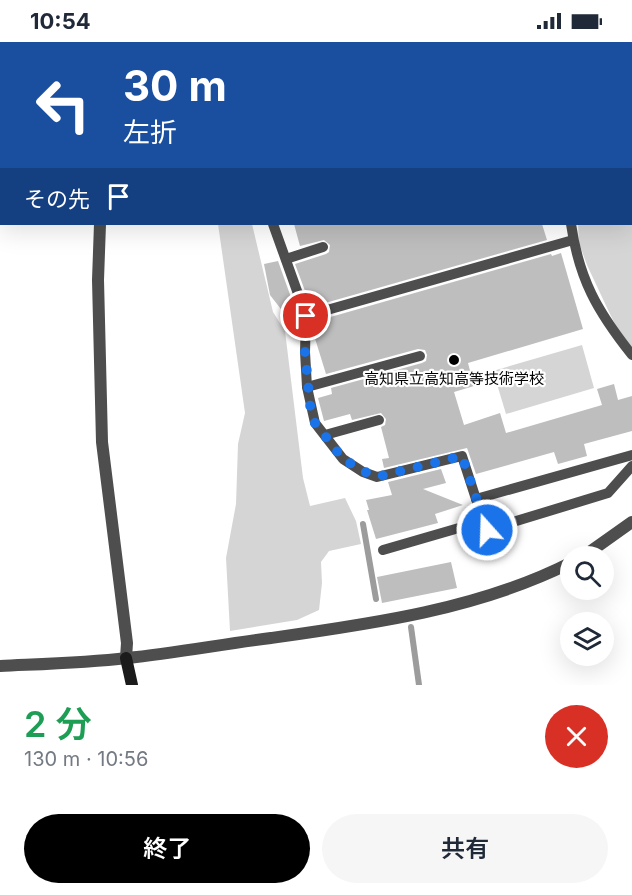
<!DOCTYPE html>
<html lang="ja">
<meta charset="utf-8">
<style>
:root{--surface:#fff;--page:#f6f6f7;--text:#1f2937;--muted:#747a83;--accent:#000}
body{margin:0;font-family:Inter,"Noto Sans JP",sans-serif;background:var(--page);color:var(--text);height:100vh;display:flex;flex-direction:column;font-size:22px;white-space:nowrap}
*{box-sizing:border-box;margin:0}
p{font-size:20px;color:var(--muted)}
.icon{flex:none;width:33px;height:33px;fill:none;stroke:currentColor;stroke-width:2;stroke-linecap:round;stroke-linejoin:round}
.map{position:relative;height:643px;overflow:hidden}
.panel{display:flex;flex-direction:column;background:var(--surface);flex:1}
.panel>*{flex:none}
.guide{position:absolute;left:0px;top:0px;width:633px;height:183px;box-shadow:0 6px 24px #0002;background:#1a4fa0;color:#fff;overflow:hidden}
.buttons{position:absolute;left:560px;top:504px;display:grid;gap:12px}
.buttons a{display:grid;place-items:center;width:54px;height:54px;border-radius:50%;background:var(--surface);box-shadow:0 6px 24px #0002;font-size:30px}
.pin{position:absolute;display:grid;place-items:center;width:51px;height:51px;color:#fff;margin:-26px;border:3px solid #fff;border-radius:50%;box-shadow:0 2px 6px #0007}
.me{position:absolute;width:66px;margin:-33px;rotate:340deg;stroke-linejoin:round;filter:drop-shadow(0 0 4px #0008)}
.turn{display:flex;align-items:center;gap:21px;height:126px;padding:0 24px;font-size:27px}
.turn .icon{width:78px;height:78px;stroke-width:2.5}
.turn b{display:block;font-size:42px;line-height:51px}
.then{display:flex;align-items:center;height:57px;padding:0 24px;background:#0003;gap:12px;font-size:22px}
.round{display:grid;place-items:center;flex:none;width:63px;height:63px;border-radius:32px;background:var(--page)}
.headline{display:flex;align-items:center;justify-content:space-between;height:102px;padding:0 24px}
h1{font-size:36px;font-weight:600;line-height:45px;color:#1e9e55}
.primary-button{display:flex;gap:12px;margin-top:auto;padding:12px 24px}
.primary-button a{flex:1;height:69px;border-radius:36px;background:var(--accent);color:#fff;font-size:24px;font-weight:600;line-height:69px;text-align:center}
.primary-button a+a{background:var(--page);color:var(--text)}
.status{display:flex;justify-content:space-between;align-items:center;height:42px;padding:0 30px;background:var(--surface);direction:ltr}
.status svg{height:16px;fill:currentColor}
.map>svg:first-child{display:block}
.green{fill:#d5d5d5}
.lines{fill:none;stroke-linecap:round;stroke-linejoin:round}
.stream{stroke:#9c9c9c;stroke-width:6}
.building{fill:#bebebe}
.service{stroke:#4e4e4e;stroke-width:10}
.minor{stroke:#4e4e4e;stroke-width:12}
.tertiary{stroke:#4e4e4e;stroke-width:12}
.secondary{stroke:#1b1b1b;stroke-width:12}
.route{stroke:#1a73e8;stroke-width:10;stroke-dasharray:0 18}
.poi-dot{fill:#000;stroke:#fff;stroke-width:2}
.labels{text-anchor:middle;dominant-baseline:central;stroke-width:4.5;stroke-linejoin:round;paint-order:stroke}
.poi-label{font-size:15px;fill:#000;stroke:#fff}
</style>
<div class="status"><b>10:54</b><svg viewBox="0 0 49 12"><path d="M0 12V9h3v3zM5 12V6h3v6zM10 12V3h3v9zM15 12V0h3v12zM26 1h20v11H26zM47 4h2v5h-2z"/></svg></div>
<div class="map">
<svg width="632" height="643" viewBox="0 0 632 643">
<rect width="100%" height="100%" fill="#fff"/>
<!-- green -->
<g class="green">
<polygon points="382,0 632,0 632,45 632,2 379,1"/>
<polygon points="632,90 632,306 620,292 609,270 587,223 579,201 578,182 632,182"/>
<polygon points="218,182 252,182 273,270 285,289 303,436 310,464 345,456 356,479 361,502 329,509 321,520 322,541 319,568 297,578 230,589 226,516 236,462 238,402 245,371"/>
<polygon points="582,303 594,346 506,372 493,329"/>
</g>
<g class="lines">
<!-- stream -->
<g class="stream">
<polyline points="363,482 376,557"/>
<polyline points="411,585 419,643"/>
</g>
</g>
<!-- building -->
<g class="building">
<polygon points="294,182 542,182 547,198 311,265 295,222 326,212 329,210 330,203 324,198 300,204"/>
<polygon points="561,211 583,287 468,321 474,344 454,350 464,383 500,371 506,391 602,363 597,347 614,342 618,358 632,354 632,389 584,402 587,414 558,422 554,410 476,432 467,406 384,426 382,417 389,416 381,385 385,383 386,377 381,371 352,378 350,372 324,379 318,356 332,352 331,346 422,321 426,319 427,313 425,308 418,307 326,332 313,290 313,280 551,212 552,214"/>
<polygon points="278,219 298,275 291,280 270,253 264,222"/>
<polygon points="441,427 446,441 423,447 463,463 435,472 438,481 376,497 367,468 369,468 366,458 392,453 388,440"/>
<polygon points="451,520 457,546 382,561 377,535"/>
</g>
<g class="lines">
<!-- service -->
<g class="service">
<polyline points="273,182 306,274 305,310 307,345 315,381 343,417 363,430 377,435 462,414 476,457"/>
<path d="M571 182C579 237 597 269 632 313"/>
<polyline points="286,217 323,205"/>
<polyline points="306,274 573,198"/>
<polyline points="307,345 420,314"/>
<polyline points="325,393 379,378"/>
<polyline points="632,413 476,457 487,488 608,451 632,424"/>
<polyline points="383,508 483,479"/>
</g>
<!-- minor -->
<g class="minor">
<polyline points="133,0 133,2"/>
<polyline points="347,0 347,2"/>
<polyline points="100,182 98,238 102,400 127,601 126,616"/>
</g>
<!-- tertiary -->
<g class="tertiary">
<polyline points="584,514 632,480"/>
<path d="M0 624C42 622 85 621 127 616 175 611 223 602 271 596 371 582 479 567 570 521"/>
</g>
<!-- secondary -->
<polyline class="secondary" points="126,616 132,643"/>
</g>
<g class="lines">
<!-- route -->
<polyline class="route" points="306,274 305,310 310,363 315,381 343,417 363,429 377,435 462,414 487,488"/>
</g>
<!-- markers -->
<circle class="poi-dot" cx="454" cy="318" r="6"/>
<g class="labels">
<!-- poi labels -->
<g class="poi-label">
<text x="454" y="336">高知県立高知高等技術学校</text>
</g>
</g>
</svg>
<div class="buttons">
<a><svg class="icon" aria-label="search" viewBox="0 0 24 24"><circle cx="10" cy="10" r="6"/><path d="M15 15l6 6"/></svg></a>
<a><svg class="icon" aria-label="layers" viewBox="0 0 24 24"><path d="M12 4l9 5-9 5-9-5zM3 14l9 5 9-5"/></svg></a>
</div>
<div class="pin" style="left:306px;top:274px;background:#d93025"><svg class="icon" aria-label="arrive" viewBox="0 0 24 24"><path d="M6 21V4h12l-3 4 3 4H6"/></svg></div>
<svg class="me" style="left:487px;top:488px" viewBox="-20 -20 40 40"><circle r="17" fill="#1a73e8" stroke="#fff" stroke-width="3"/><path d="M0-11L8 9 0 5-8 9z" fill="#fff"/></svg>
<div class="guide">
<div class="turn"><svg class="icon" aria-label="left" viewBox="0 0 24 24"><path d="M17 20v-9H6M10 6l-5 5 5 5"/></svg><div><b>30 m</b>左折</div></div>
<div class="then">その先<svg class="icon" aria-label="arrive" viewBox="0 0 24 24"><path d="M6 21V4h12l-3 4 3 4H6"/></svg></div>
</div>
</div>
<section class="panel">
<div class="headline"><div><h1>2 分</h1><p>130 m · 10:56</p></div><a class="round" style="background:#d93025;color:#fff"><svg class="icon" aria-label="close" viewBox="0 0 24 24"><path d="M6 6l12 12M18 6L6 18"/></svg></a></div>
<div class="primary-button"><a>終了</a><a>共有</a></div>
</section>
